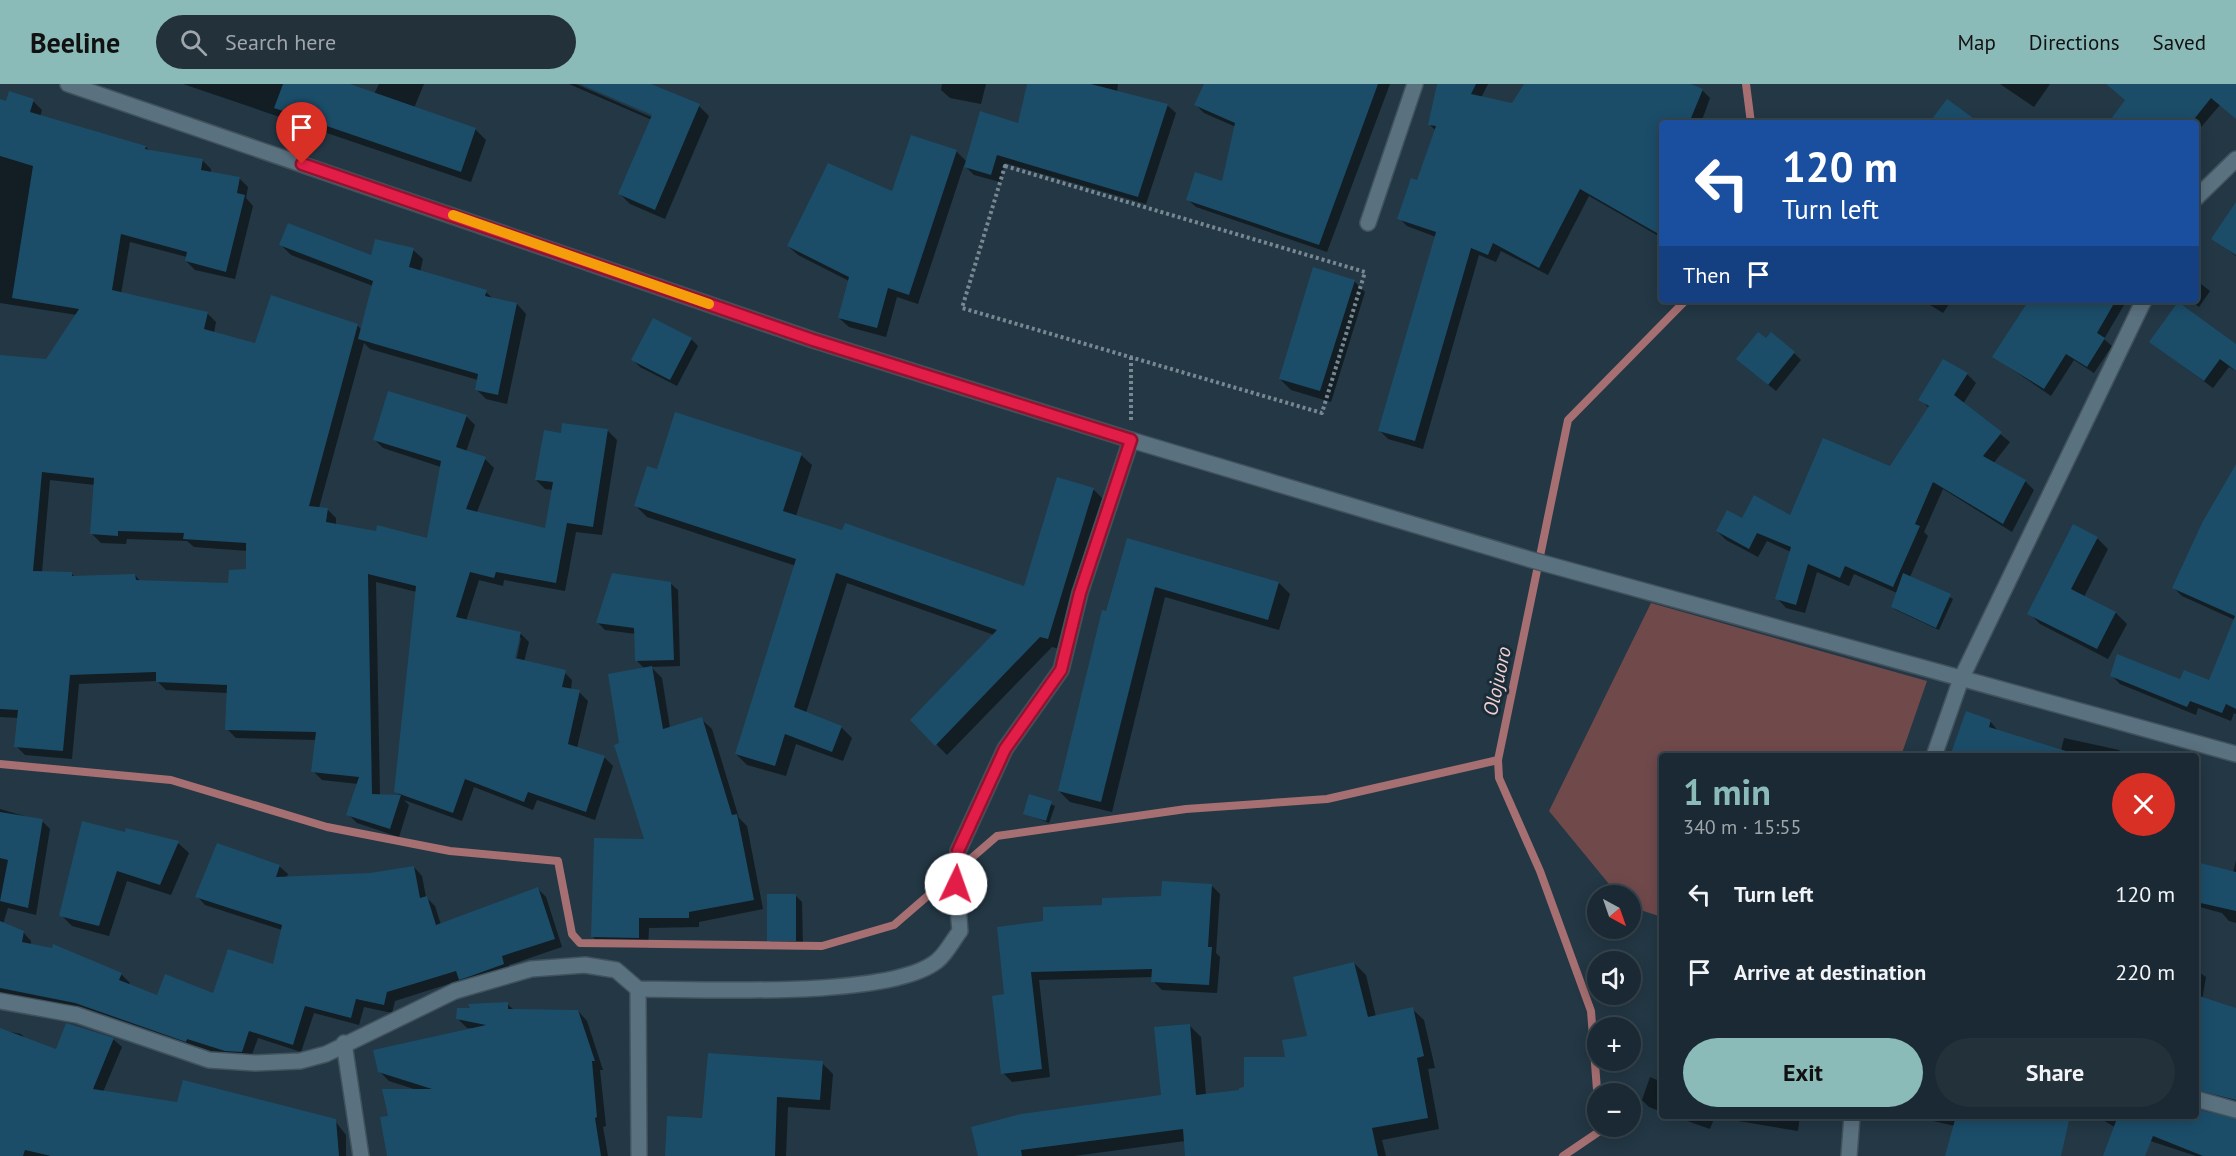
<!DOCTYPE html>
<meta charset="utf-8">
<style>
:root{--surface:#1a2933;--page:#23313b;--text:#f1f3f6;--muted:#9fa6ac;--line:#38454e;--accent:#8bbbb9}
body{margin:0;font-family:"PT Sans",sans-serif;background:var(--page);color:var(--text);height:100vh;display:flex;flex-direction:column;font-size:22px;white-space:nowrap}
*{box-sizing:border-box;margin:0}
p{font-size:20px;color:var(--muted)}
.icon{flex:none;width:33px;height:33px;fill:none;stroke:currentColor;stroke-width:2;stroke-linecap:round;stroke-linejoin:round}
.map{position:relative;flex:1;overflow:hidden}
.drawer{position:absolute;left:1659px;top:669px;width:540px;height:366px;display:flex;flex-direction:column;background:var(--surface);border-radius:6px;box-shadow:0 3px 15px #0003,0 0 0 2px var(--line)}
.drawer>*{flex:none}
.guide{position:absolute;left:1659px;top:36px;width:540px;height:183px;border-radius:6px;box-shadow:0 3px 15px #0003,0 0 0 2px var(--line);background:#1a4fa0;color:#fff;overflow:hidden}
.needle{width:39px;rotate:140deg}
.tools{position:absolute;left:1587px;top:801px;display:grid;gap:12px}
.tools a{display:grid;place-items:center;width:54px;height:54px;border-radius:50%;background:var(--surface);box-shadow:0 3px 15px #0003,0 0 0 2px var(--line);font-size:30px}
.pin{position:absolute;display:grid;place-items:center;width:51px;height:51px;color:#fff;margin:-62px -26px;border-radius:50% 50% 50% 0;rotate:-45deg;box-shadow:0 0 6px #0007}
.pin .icon{rotate:45deg}
.me{position:absolute;width:66px;margin:-33px;rotate:3deg;stroke-linejoin:round;filter:drop-shadow(0 0 4px #0008)}
.turn{display:flex;align-items:center;gap:21px;height:126px;padding:0 24px;font-size:27px}
.turn .icon{width:78px;height:78px;stroke-width:2.5}
.turn b{display:block;font-size:42px;line-height:51px}
.then{display:flex;align-items:center;height:57px;padding:0 24px;background:#0003;gap:12px;font-size:22px}
.round{display:grid;place-items:center;flex:none;width:63px;height:63px;border-radius:32px;background:var(--page)}
.overview{display:flex;align-items:center;justify-content:space-between;height:102px;padding:0 24px}
h1{font-size:36px;font-weight:600;line-height:45px;color:var(--accent)}
.action{display:flex;gap:12px;margin-top:auto;padding:12px 24px}
.action a{flex:1;height:69px;border-radius:36px;background:var(--accent);color:#111;font-size:24px;font-weight:600;line-height:69px;text-align:center}
.action a+a{background:var(--page);color:var(--text)}
ul{padding:0;list-style:none}
li{display:flex;align-items:center;gap:18px;height:78px;padding:0 24px}
li div{flex:1}
li b{display:block;font-size:22px}
li em{font-style:normal}
header{display:flex;align-items:center;gap:36px;box-sizing:border-box;height:84px;padding:0 30px;background:var(--accent);color:#111}
header strong{font-size:28px}
nav{display:flex;gap:33px;margin-inline-start:auto;font-size:21px}
.search{width:420px;height:54px;background:var(--page);display:flex;align-items:center;gap:15px;box-sizing:border-box;padding:0 21px;border-radius:33px;color:var(--muted);font-size:22px}
.map>svg:first-child{display:block}
.green{fill:#70494b}
.shadow{fill:#0007;fill-rule:evenodd}
.lines{fill:none;stroke-linecap:round;stroke-linejoin:round}
.stream{stroke:#a66f71;stroke-width:8}
.building{fill:#1b4d69;fill-rule:evenodd}
.street-casing{stroke:#40525c;stroke-width:18}
.secondary-casing{stroke:#40525c;stroke-width:18}
.path{stroke:#788892;stroke-width:4;stroke-dasharray:3 3;stroke-linecap:butt}
.street{stroke:#5a717f;stroke-width:15}
.secondary{stroke:#5a717f;stroke-width:15}
.route-casing{stroke:#92132f;stroke-width:15}
.route{stroke:#e11d48;stroke-width:10}
.slow{stroke:#f59e0b;stroke-width:10}
.labels{text-anchor:middle;dominant-baseline:central;stroke-width:6;stroke-linejoin:round;paint-order:stroke}
.water-label{font-size:20px;font-style:italic;fill:#f4d0d1;stroke:#192d39}
</style>
<header>
<strong>Beeline</strong>
<div class="search"><svg class="icon" aria-label="search" viewBox="0 0 24 24"><circle cx="10" cy="10" r="6"/><path d="M15 15l6 6"/></svg>Search here</div>
<nav><a>Map</a><a>Directions</a><a>Saved</a></nav>
</header>
<div class="map">
<svg width="2236" height="1072" viewBox="0 0 2236 1072">
<rect width="100%" height="100%" fill="#233744"/>
<!-- green -->
<polygon class="green" points="1651,519 1927,597 1901,672 1662,672 1662,833 1631,823 1630,812 1618,811 1549,727"/>
<!-- shadow -->
<g class="shadow">
<polygon points="183,0 345,0 374,10 379,0 424,0 414,24 475,45 486,56 471,98"/>
<polygon points="569,0 576,0 658,36 660,33 584,0 647,0 699,22 709,32 665,135 630,120 620,110 652,36"/>
<polygon points="942,0 986,0 981,20 950,14 941,6"/>
<polygon points="1029,0 1118,0 1117,8 1167,21 1176,29 1146,120 1005,79 1000,98 974,91 964,81 918,220 897,213 886,253 849,243 839,234 849,197 798,171 788,162 893,109 956,67 967,78 1019,40"/>
<polygon points="1205,0 1390,0 1327,168 1196,123 1187,115 1223,99 1236,43 1204,29 1196,21"/>
<polygon points="1439,0 1488,0 1481,14 1513,21 1526,0 1686,0 1702,6 1710,14 1701,39 1662,39 1662,154 1589,112 1548,191 1501,167 1496,178 1479,171 1423,365 1388,355 1380,347 1436,153 1407,142 1399,134 1418,98 1436,47 1429,40"/>
<polygon points="2000,0 2050,0 2034,23"/>
<polygon points="2143,0 2236,0 2236,34 2220,21 2196,49 2196,39 2110,39"/>
<path d="M0 16 7 18 33 17 42 26 40 33 146 63 150 67 202 76 211 85V89L239 94 248 103 246 114 253 122 235 195 195 186 186 177 187 173 130 158 121 210 207 229 216 238 214 249 256 261 357 241 362 246 373 202 291 171 281 161 372 173 413 166 423 175 420 188 486 208 494 216 517 220 526 230 507 320 486 315 476 305 478 296 370 265 364 259 319 424 328 426 336 434V442L428 456 441 383 383 364 374 355 466 332 475 341 466 368 485 375 494 384 477 428 547 446 553 406 545 405 536 396 562 351 608 347 617 356 602 451 576 448 565 507 504 496 503 502 479 496 466 537 520 549 529 558 524 578 563 587 572 596 571 606 579 608 588 617 577 664 604 673 613 682 595 736 537 716 533 726 474 703 462 737 404 716 409 721 399 753 357 739 348 730 358 700 322 696 313 687 316 656 236 654 227 645 228 609 166 606 157 597 79 600 72 675 25 671 16 662 19 634 0 633V273L47 277 77 231 0 219ZM50 396 95 401 92 450 101 459 126 460 127 455 187 457 194 463 248 467V487L229 501 141 498 135 491 76 494 71 489 42 488ZM376 498 417 508 396 708 401 712H380ZM518 554H521L515 582 512 581Z"/>
<polygon points="2236,121 2236,172 2213,154"/>
<polygon points="2196,196 2210,207 2199,223 2190,216 2196,216"/>
<polygon points="1354,197 1365,208 1331,318 1291,306 1280,295"/>
<polygon points="1922,216 1952,216 1943,229"/>
<polygon points="2030,216 2127,216 2104,255 2112,262 2094,289 2074,276 2051,312 1994,273"/>
<polygon points="691,255 698,262 677,302 640,283 633,276"/>
<polygon points="1766,256 1794,269 1801,276 1776,307 1745,282"/>
<polygon points="2151,258 2236,262 2236,287 2229,283 2213,304"/>
<polygon points="1967,290 1976,299 1963,320 2010,358 1993,380 2025,397 2034,406 2012,448 1943,405 1924,448 1928,452 1910,493 1953,515 1939,546 1896,526 1892,523 1897,509 1854,490 1849,502 1817,488 1805,529 1786,524 1777,514 1791,468 1767,457 1758,473 1726,456 1717,447 1743,436 1791,434 1891,384 1929,324 1920,315"/>
<polygon points="801,371 812,381 796,432 1025,504 1058,395 1094,406 1105,417 1059,565 1052,563 947,671 912,636 994,551 847,499 806,629 841,643 852,654 843,677 796,660 786,692 747,681 736,670 796,482 647,433 636,422 658,387"/>
<polygon points="2236,394 2236,630 2234,629 2231,637 2198,624 2196,631 2120,600 2112,592 2210,598 2235,536 2182,512 2174,504"/>
<polygon points="2097,454 2108,465 2084,513 2116,529 2127,540 2108,575 2040,540 2029,529"/>
<polygon points="1128,456 1279,499 1290,510 1279,546 1165,513 1112,728 1070,718 1059,707"/>
<polygon points="670,499 678,506 680,582 651,583 662,594 670,644 701,635 712,645 739,734 747,742 763,825 699,838 699,843 649,844 648,864 603,863 593,853 647,757 621,660 645,585 636,576 636,550 605,546 598,539"/>
<polygon points="1990,637 1998,647 2061,667 2064,654 2119,666 2125,672 1951,672"/>
<polygon points="1030,712 1055,722 1049,739 1024,729"/>
<polygon points="0,725 42,737 50,745 36,831 8,824 3,840 23,848 31,857 31,861 121,890 130,899 128,902 158,913 214,911 274,882 282,846 205,821 197,812 279,782 288,790 286,794 370,791 414,783 422,792 426,813 435,822 441,841 538,805 546,813 562,863 509,881 512,888 469,903 461,896 395,917 392,929 364,923 359,941 314,929 301,968 258,954 250,976 235,975 196,962 194,965 33,918 28,914 0,909"/>
<polygon points="126,750 178,759 189,769 171,811 127,797 109,852 72,842 61,831"/>
<polygon points="2236,776 2236,839 2229,837 2222,829 2196,822 2196,779 2233,789"/>
<polygon points="1212,802 1220,810 1216,869 1220,873 1217,909 1162,906 1153,897 1153,893 1039,896 1050,993 1012,998 1003,989 1006,911 1045,839"/>
<polygon points="795,811 802,818 803,863 776,863 769,856"/>
<polygon points="1354,879 1366,891 1376,933 1412,925 1424,936 1435,984 1428,985 1439,1045 1382,1056 1386,1072 1187,1072 1185,1057 1074,1072 980,1072 1162,1013 1189,941 1201,953 1206,1011 1241,1008 1287,975 1309,953"/>
<polygon points="2196,886 2206,893 2202,916 2196,915"/>
<polygon points="507,920 514,926 578,927 587,937 603,986 600,986 606,1042 603,1043 608,1072 387,1072 389,1033 417,1006 389,997 379,987 474,945 467,944 457,934"/>
<polygon points="2236,926 2236,1020 2196,1016 2196,948"/>
<polygon points="0,946 21,950 27,956 57,967 113,955 122,963 103,1008 178,1020 335,1037 346,1051 346,1072 0,1072"/>
<polygon points="822,979 833,990 830,1026 788,1023 786,1072 666,1072 704,1035"/>
<polygon points="1650,993 1662,998 1662,1028 1649,1023 1642,1016"/>
<polygon points="2196,1027 2236,1037 2236,1072 2196,1072 2123,1048 2096,1032 2196,1032"/>
<polygon points="1673,1032 1715,1032 1710,1045"/>
<polygon points="1733,1032 1800,1032 1798,1047 1738,1037"/>
<polygon points="1911,1032 2066,1032 2058,1072 1946,1072 1955,1042"/>
</g>
<g class="lines">
<!-- stream -->
<g class="stream">
<polyline points="1746,0 1751,39"/>
<polyline points="0,680 171,696 327,743 450,767 558,777 572,850 580,859 822,862 894,841 997,752 1186,725 1327,715 1498,676"/>
<polyline points="1598,1019 1591,927 1540,787 1499,694 1498,676 1568,336 1686,216"/>
<polyline points="1563,1072 1600,1047 1599,1042"/>
</g>
</g>
<!-- building -->
<g class="building">
<polygon points="283,0 350,0 476,44 461,88 274,24"/>
<polygon points="580,0 651,0 700,20 655,126 618,110 652,31"/>
<polygon points="1027,0 1091,0 1168,20 1138,113 997,71 991,91 964,83 980,27 1018,39"/>
<polygon points="1204,0 1378,0 1319,161 1186,116 1195,88 1222,97 1235,39 1194,21"/>
<polygon points="1437,0 1476,0 1471,10 1512,19 1524,0 1691,0 1703,5 1689,39 1662,39 1662,152 1580,105 1539,184 1493,159 1488,171 1471,164 1415,357 1378,347 1436,148 1397,135 1411,94 1417,96 1436,42 1428,41"/>
<polygon points="2106,0 2236,0 2236,35 2211,14 2191,39 2108,39 2125,16"/>
<path d="M9 7 34 15 30 28 146 62 145 65 203 75 201 86 240 93 237 109 245 111 226 188 185 177 187 168 121 150 112 206 208 228 204 245 255 259 271 211 358 240 309 422 328 424 326 438 376 447 377 441 427 454 441 377 373 356 388 307 467 331 456 363 486 373 466 425 545 444 553 398 535 396 544 346 561 349 562 339 608 345 593 443 567 439 556 499 496 488 494 494 470 488 456 533 521 548 515 574 566 586 562 603 580 606 568 660 605 672 586 728 528 708 524 718 465 695 453 729 394 708 416 502 368 490 372 710 401 711 390 745 346 731 359 693 311 688 316 648 225 646 227 601 156 598V588L70 591 63 667 14 663 18 626 0 625V271L46 275 79 225 12 214 33 82 0 72V15L6 17ZM42 388 94 394 90 450 118 452V447L184 449 183 455 246 459V485L229 486 228 499 136 496 135 490 72 492V488L33 487Z"/>
<polygon points="1947,15 1980,39 1929,39"/>
<polygon points="911,51 957,66 909,211 888,204 877,244 838,234 849,193 787,162 828,79 892,107"/>
<polygon points="2236,118 2236,171 2211,155"/>
<polygon points="288,139 371,171 375,155 414,164 409,183 487,206 485,212 517,219 498,311 475,306 478,290 358,255 373,197 279,161"/>
<polygon points="1313,183 1355,196 1320,307 1279,295"/>
<polygon points="2029,216 2116,216 2097,249 2105,254 2087,283 2066,270 2044,305 1992,273"/>
<polygon points="2178,218 2236,260 2236,287 2220,275 2204,297 2149,258"/>
<polygon points="653,234 692,254 670,296 631,276"/>
<polygon points="1758,248 1766,254 1771,248 1795,268 1768,301 1736,275"/>
<polygon points="1943,275 1968,289 1954,311 2002,348 1983,372 2026,396 2003,440 1933,398 1915,440 1920,442 1893,503 1845,482 1840,494 1808,480 1796,521 1775,515 1791,463 1757,449 1749,465 1716,447 1727,426 1742,434 1754,411 1790,431 1823,354 1890,382 1929,322 1918,316"/>
<polygon points="675,328 802,369 783,427 842,446 845,439 1024,502 1057,393 1094,404 1048,555 1040,553 935,662 910,636 997,546 836,489 794,623 842,642 832,668 785,650 775,682 735,670 796,475 634,422 647,382 657,385"/>
<polygon points="2236,380 2236,625 2226,620 2222,629 2190,617 2187,623 2110,592 2117,570 2180,595 2184,586 2209,596 2235,532 2172,504 2202,439"/>
<polygon points="2073,440 2098,453 2071,505 2116,528 2097,565 2027,530"/>
<polygon points="1127,454 1279,498 1268,536 1155,503 1101,718 1058,707 1102,526 1106,527"/>
<polygon points="612,489 671,498 674,576 635,577 634,544 596,539"/>
<polygon points="1903,489 1951,510 1936,544 1891,523"/>
<polygon points="652,582 663,645 702,633 732,731 737,730 754,816 689,828 689,834 639,834 639,854 591,853 594,754 644,755 614,661 619,659 608,590"/>
<polygon points="1966,627 1991,636 1989,643 2066,667 2065,672 1950,672"/>
<polygon points="1029,710 1052,717 1046,737 1023,730"/>
<polygon points="0,728 43,735 28,824 0,817 8,776 0,774"/>
<polygon points="82,737 125,748 126,744 179,757 160,801 117,787 99,842 59,832"/>
<polygon points="217,759 280,781 276,793 370,789 414,782 420,814 427,812 436,841 538,803 555,855 502,872 504,880 471,892 459,896 456,887 387,908 384,921 356,915 351,934 305,922 293,961 249,947 242,968 225,967 187,955 186,958 75,919 0,904 0,837 24,847 22,858 52,864 53,860 122,889 119,896 157,911 165,890 213,909 228,865 273,880 282,841 195,813"/>
<polygon points="2196,778 2236,788 2236,827 2196,818"/>
<polygon points="1162,797 1212,800 1208,863 1212,863 1209,901 1151,898 1152,885 1031,888 1042,985 1001,990 992,912 1004,910 997,843 1043,837 1043,823 1102,821 1102,814 1161,812"/>
<rect x="767" y="810" width="29" height="47"/>
<polygon points="1354,878 1368,933 1413,923 1424,972 1417,974 1428,1034 1372,1044 1378,1072 1185,1072 1183,1045 1021,1066 1022,1072 978,1072 971,1043 1021,1030 1161,1011 1154,943 1190,940 1196,1011 1239,1006 1239,1004 1244,1003 1244,973 1285,973 1282,956 1307,952 1293,893"/>
<polygon points="2196,911 2236,924 2236,1016 2196,1006"/>
<polygon points="508,918 508,925 578,926 595,977 592,977 597,1033 595,1034 601,1072 387,1072 380,1033 388,1032 382,1005 432,1005 378,988 373,966 486,941 456,935 457,924 470,924 468,920"/>
<polygon points="66,939 114,954 93,1005 177,1018 183,996 336,1035 339,1072 51,1072 25,1066 23,1072 0,1072 0,944 56,965"/>
<polygon points="708,969 823,977 820,1016 777,1013 775,1072 665,1072 667,1032 702,1034"/>
<polygon points="2196,1025 2236,1035 2236,1072 2203,1072 2153,1052 2145,1072 2103,1072 2116,1037 2106,1032 2196,1032"/>
<polygon points="1956,1032 2070,1032 2061,1072 1945,1072"/>
</g>
<g class="lines">
<defs>
<g id="street">
<polyline points="2196,114 2236,75"/>
<polyline points="1368,139 1415,0"/>
<polyline points="1934,672 1961,595 2144,216"/>
<polyline points="638,905 639,1072"/>
<path d="M0 917 77 931 209 976 255 979 300 977 326 970 455 907 531 885 585 881 616 886 638 905C703 905 890 915 937 877 946 870 953 856 960 847L956 800 958 767 1005 665 1061 586 1080 509 1131 356"/>
<polyline points="344,959 361,1072"/>
<polyline points="2196,1015 2236,1026"/>
<polyline points="1849,1072 1852,1032"/>
</g>
<polyline id="secondary" points="68,0 813,256 1131,356 1532,476 2236,670"/>
</defs>
<!-- street casing -->
<use href="#street" class="street-casing"/>
<!-- secondary casing -->
<use href="#secondary" class="secondary-casing"/>
<!-- path -->
<g class="path">
<polygon points="1005,82 1365,188 1322,329 962,224"/>
<polyline points="1131,273 1131,336"/>
</g>
<!-- street -->
<use href="#street" class="street"/>
<!-- secondary -->
<use href="#secondary" class="secondary"/>
</g>
<g class="lines">
<defs>
<polyline id="route" points="302,80 813,256 1131,356 1080,509 1061,586 1005,665 958,767 956,800"/>
</defs>
<!-- route casing -->
<use href="#route" class="route-casing"/>
<!-- route -->
<use href="#route" class="route"/>
<!-- slow -->
<polyline class="slow" points="453,131 709,220"/>
</g>
<g class="labels">
<!-- water labels -->
<g class="water-label">
<text transform="translate(1497 597) rotate(-78)">Olojuoro</text>
</g>
</g>
</svg>
<div class="tools">
<a><svg class="needle" viewBox="-14 -14 28 28"><path d="M0-13l5 13h-10z" fill="#e53935"/><path d="M0 13l5-13h-10z" fill="#9fa6ac"/></svg></a>
<a><svg class="icon" aria-label="sound" viewBox="0 0 24 24"><path d="M4 9h4l5-4v14l-5-4H4zM17 9q2 3 0 6"/></svg></a>
<a>+</a>
<a>−</a>
</div>
<div class="pin" style="left:302px;top:80px;background:#d93025"><svg class="icon" aria-label="arrive" viewBox="0 0 24 24"><path d="M6 21V4h12l-3 4 3 4H6"/></svg></div>
<svg class="me" style="left:956px;top:800px" viewBox="-20 -20 40 40"><circle r="19" fill="#fff"/><path d="M0-13L10 11 0 6-10 11z" fill="#e11d48"/></svg>
<div class="guide">
<div class="turn"><svg class="icon" aria-label="left" viewBox="0 0 24 24"><path d="M17 20v-9H6M10 6l-5 5 5 5"/></svg><div><b>120 m</b>Turn left</div></div>
<div class="then">Then<svg class="icon" aria-label="arrive" viewBox="0 0 24 24"><path d="M6 21V4h12l-3 4 3 4H6"/></svg></div>
</div>
<section class="drawer">
<div class="overview"><div><h1>1 min</h1><p>340 m · 15:55</p></div><a class="round" style="background:#d93025;color:#fff"><svg class="icon" aria-label="close" viewBox="0 0 24 24"><path d="M6 6l12 12M18 6L6 18"/></svg></a></div>
<ul>
<li><svg class="icon" aria-label="left" viewBox="0 0 24 24"><path d="M17 20v-9H6M10 6l-5 5 5 5"/></svg><div><b>Turn left</b></div><em>120 m</em></li>
<li><svg class="icon" aria-label="arrive" viewBox="0 0 24 24"><path d="M6 21V4h12l-3 4 3 4H6"/></svg><div><b>Arrive at destination</b></div><em>220 m</em></li>
</ul>
<div class="action"><a>Exit</a><a>Share</a></div>
</section>
</div>
